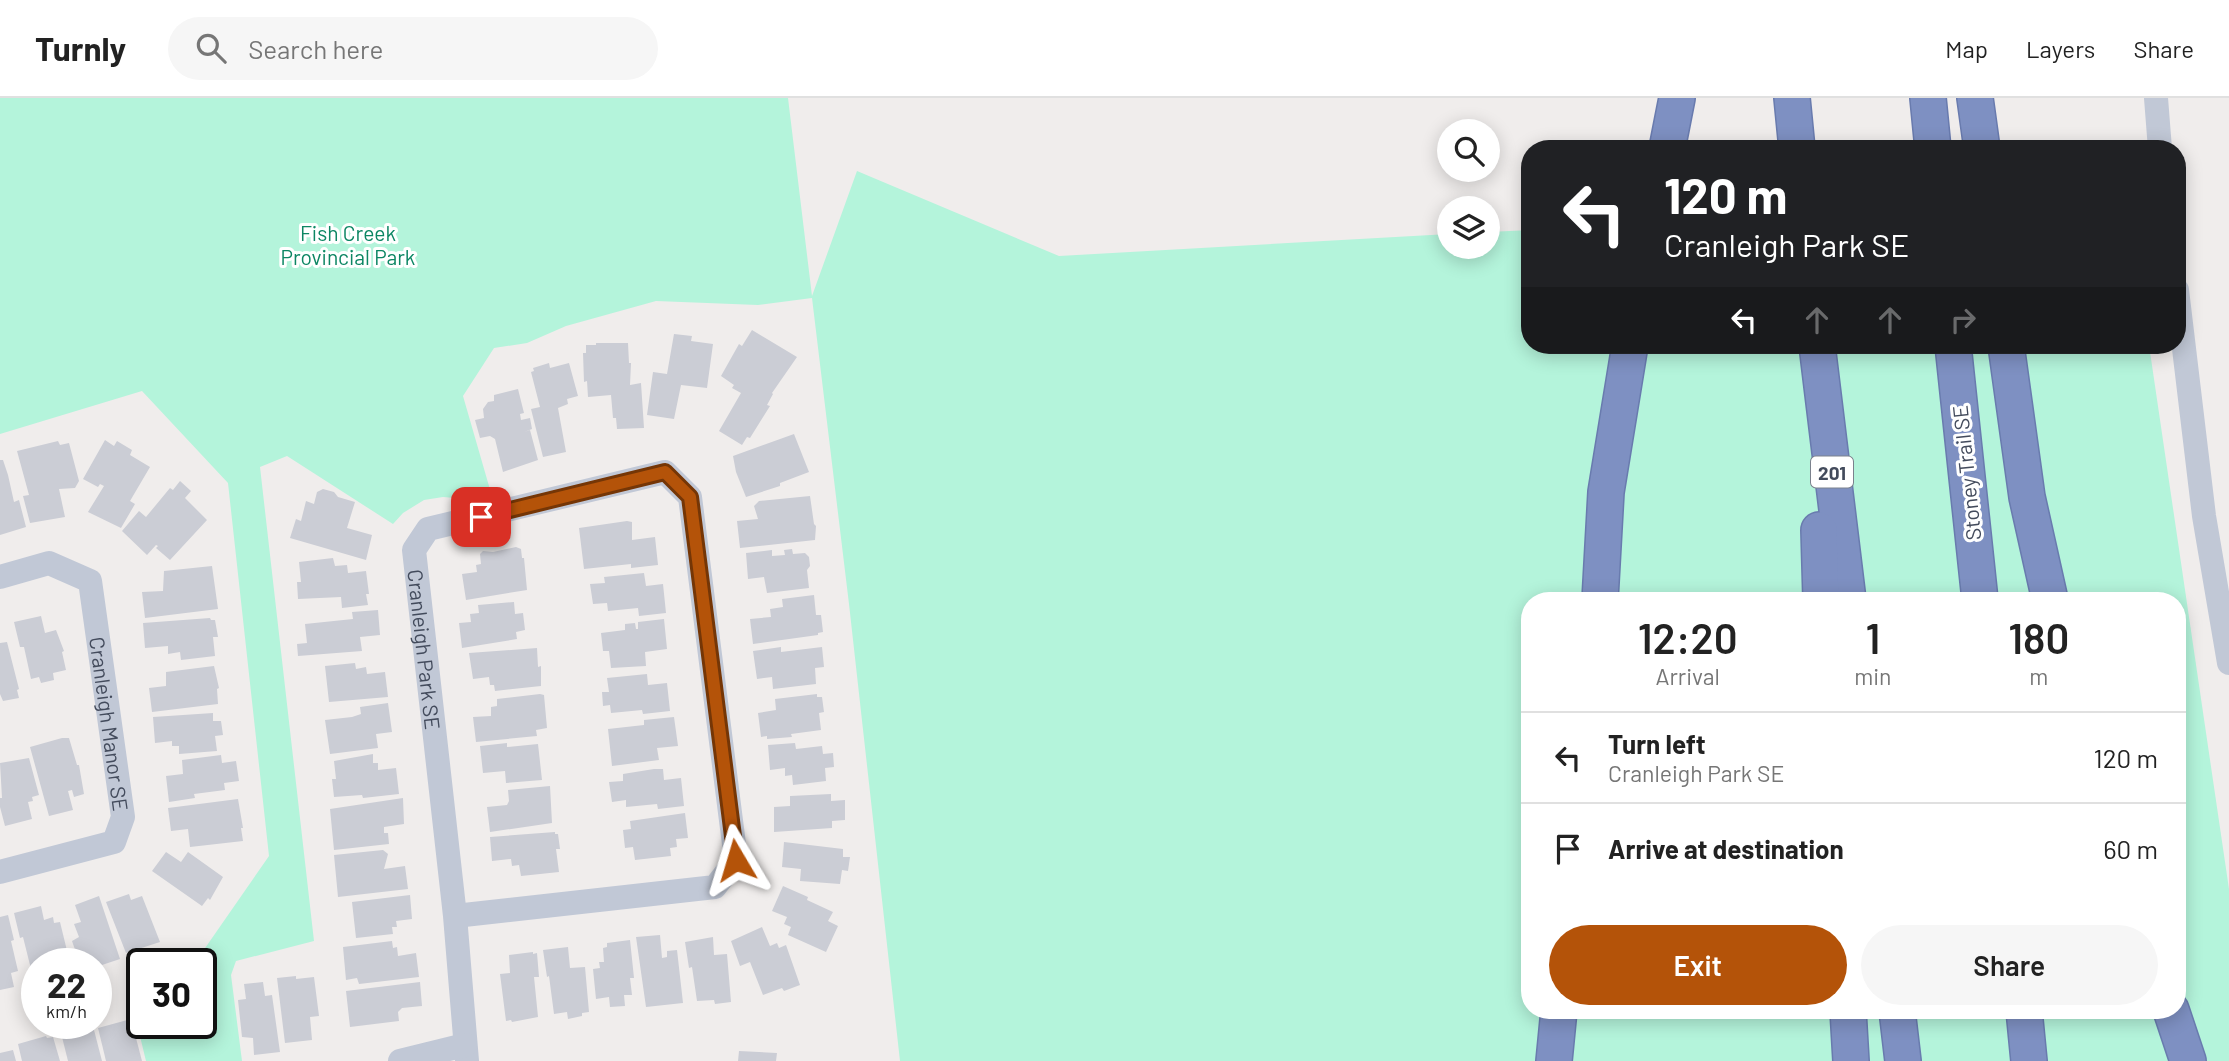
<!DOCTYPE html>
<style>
:root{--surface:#fff;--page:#f6f6f6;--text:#222;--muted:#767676;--line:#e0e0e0;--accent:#b45309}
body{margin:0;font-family:Barlow,sans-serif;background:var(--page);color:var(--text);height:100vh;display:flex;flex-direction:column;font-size:26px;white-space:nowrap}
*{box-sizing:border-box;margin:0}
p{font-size:23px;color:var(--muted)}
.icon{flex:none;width:38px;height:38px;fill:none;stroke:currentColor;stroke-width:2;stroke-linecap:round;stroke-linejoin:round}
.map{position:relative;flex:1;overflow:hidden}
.sheet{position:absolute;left:1521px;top:494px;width:665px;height:427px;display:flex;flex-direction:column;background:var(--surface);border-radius:28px;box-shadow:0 4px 18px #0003}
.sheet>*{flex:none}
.hud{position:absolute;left:1521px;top:42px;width:665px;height:214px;border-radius:28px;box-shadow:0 4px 18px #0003;background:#202124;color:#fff;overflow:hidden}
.buttons{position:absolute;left:1437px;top:21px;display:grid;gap:14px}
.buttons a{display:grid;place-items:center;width:63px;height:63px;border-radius:50%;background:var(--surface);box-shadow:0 4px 18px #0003;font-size:35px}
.speed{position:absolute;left:21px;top:850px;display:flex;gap:14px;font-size:35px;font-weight:700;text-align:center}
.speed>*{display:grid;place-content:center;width:91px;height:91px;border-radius:50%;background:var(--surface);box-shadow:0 4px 18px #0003;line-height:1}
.speed small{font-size:18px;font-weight:400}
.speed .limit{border:4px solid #111;border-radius:10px;background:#fff;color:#111}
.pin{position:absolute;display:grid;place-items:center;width:60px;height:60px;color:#fff;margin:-30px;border-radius:14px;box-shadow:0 4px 10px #0006}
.me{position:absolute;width:77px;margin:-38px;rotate:353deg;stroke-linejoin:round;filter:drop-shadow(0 0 5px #0008)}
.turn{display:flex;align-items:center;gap:24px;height:147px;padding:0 28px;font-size:32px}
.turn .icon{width:91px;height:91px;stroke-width:2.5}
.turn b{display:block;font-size:49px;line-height:60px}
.lanes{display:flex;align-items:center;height:66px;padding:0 28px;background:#0003;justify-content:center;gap:35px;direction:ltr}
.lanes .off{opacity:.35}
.eta{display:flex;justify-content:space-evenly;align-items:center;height:119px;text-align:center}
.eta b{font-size:42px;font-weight:600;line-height:49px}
.button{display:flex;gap:14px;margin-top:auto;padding:14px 28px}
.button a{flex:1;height:80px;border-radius:42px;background:var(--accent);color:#fff;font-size:28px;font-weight:600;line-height:80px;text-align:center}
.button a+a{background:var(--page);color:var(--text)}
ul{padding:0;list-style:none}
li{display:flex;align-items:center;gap:21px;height:91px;padding:0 28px;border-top:2px solid var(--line)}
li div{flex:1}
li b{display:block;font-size:26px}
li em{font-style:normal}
header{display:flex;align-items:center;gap:42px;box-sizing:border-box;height:98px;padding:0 35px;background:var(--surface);border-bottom:2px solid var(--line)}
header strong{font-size:33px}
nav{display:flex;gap:38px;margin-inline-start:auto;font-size:24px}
.search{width:490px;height:63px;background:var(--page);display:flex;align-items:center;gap:18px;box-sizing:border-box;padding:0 24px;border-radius:38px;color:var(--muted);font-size:26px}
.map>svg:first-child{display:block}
.green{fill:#b4f4db;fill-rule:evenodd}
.building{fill:#cbcdd5}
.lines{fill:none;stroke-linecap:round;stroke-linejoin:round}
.highway-casing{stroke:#697bae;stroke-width:38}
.minor{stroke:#c1c8d6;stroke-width:24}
.highway{stroke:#7e90c2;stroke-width:35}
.route-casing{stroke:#753606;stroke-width:18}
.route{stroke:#b45309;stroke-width:12}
.labels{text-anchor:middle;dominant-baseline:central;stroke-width:6;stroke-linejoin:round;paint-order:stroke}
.shield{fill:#fff;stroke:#7b818d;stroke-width:2}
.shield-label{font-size:19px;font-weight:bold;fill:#434b5c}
.park-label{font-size:21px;fill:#0c8663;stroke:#fff}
.street-label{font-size:21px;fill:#434b5c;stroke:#fff}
</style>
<header>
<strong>Turnly</strong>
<div class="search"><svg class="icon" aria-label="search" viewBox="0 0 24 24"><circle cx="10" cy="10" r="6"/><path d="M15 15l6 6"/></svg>Search here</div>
<nav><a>Map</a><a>Layers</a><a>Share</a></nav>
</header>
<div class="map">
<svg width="2229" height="963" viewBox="0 0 2229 963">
<rect width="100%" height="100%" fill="#f0edec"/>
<!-- green -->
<path class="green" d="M0 0H788L812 198 857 73 1059 158 1449 136V149H1488V134L1529 132 1530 247H2149L2229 791V963H900L849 506 812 200 758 207 656 203 566 228 527 245 494 250 463 298 491 395 467 401 443 399 424 402 403 415 393 426 287 358 260 369 314 843 236 863 231 877 242 963H146L128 889 142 885V926H201V866H194L269 758 228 385 142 293 0 336ZM1530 502H2177V912H1530Z"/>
<!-- building -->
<g class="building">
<polygon points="752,232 797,259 772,295 773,296 767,307 770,308 750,340 747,339 742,347 719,333 741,295 732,290 734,287 721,278 739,246 742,248"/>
<polygon points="674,236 692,238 691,243 713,246 707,290 681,287 674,321 647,317 653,274 667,276"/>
<polygon points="596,245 628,245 629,265 631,265 630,287 641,285 644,330 617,331 616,320 613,320 611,297 588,299 587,283 584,284 583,255 586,255 586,247 596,247"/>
<polygon points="549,265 550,270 569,265 578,298 567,301 568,306 558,310 566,354 543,359 531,311 540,309 531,274 534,273 533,270"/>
<polygon points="518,291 524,315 520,316 521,322 530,320 532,331 524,334 530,332 538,362 503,374 495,341 490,338 480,340 475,322 484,320 483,311 488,304 494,303 494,297"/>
<polygon points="794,336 809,374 780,385 780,388 746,399 736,374 733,358"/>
<polygon points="105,342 114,348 117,343 132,352 130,357 150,369 130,403 135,406 121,430 88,414 104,388 100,386 98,389 83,381"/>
<polygon points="58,343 60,347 69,345 79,383 75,390 59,391 65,419 30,425 23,398 29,397 17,353"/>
<polygon points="0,362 3,362 8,377 14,404 19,402 26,429 0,437"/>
<polygon points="180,383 191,393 185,400 207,422 170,462 156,450 158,448 156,447 147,457 122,433 139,413 146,419 170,390 173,392"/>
<polygon points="323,391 334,394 338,399 355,404 347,430 372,437 366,462 290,440 296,421 301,423 306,403 314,406 317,394"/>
<polygon points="810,398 814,426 816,428 815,442 740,450 737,423 758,421 754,408 759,403"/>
<polygon points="627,423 632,424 632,442 655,439 658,467 631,470 631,466 584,471 579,430"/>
<polygon points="516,449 521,451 522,460 524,460 527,492 466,502 462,476 477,474 476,467 481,466 480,456 483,453 493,454"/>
<polygon points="792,451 793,456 805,455 809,459 810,468 807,472 809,490 767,495 764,479 748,481 746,455 772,452 772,458 785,457 784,452"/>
<polygon points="333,460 335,468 347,467 348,475 366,473 369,496 366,496 368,507 342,510 341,499 298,501 297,484 301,484 299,464"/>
<polygon points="212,468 218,511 145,520 142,494 163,493 164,473"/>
<polygon points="644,475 646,488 663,486 666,515 639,518 638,510 608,513 607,505 593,506 590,486 605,485 604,479"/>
<polygon points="814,497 816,517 821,517 823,534 818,535 818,537 753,546 750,521 771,519 770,511 783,509 782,501"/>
<polygon points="514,504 515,516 523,515 525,532 516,534 517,541 462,550 459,525 471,524 470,516 479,515 478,507"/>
<polygon points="378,512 380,537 360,539 362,553 298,558 297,546 307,545 305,526 353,521 352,514"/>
<polygon points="41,518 45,535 56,532 64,553 62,554 66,572 53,575 54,582 41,585 39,579 31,581 24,549 20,549 14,524"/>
<polygon points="210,520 211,522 215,522 218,539 213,539 215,558 181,562 180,554 168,556 168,548 145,550 143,525"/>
<polygon points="664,521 667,551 645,554 646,568 611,570 609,553 603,553 601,535 625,532 625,526 635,525 636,531 638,531 638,524"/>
<polygon points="7,544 19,591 17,592 19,600 3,603 0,596 0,545"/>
<polygon points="781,549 781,554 822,549 824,569 815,570 816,586 773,591 772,579 757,581 753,553"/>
<polygon points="537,550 538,569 541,568 541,588 495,593 494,587 490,587 489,579 473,581 469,555"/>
<polygon points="355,565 356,571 366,569 367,576 385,574 388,599 329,604 325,568"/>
<polygon points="214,568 219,590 217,591 218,606 152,614 149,590 166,588 166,574"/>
<polygon points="647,576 648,587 667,585 670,613 643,616 642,612 611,615 610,607 603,608 602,594 609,594 607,580"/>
<polygon points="540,596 544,597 547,630 536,632 537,638 476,644 473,619 491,618 491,609 497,608 497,601"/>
<polygon points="817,596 817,599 822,599 824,614 819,615 821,632 791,636 792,639 767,641 767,638 761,639 758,615 776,612 775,601"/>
<polygon points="388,605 392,634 376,636 378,650 330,656 325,622 352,619 361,616 360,609"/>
<polygon points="213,615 213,623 221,623 223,637 215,638 217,653 179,656 179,648 172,648 172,643 155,645 153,619"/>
<polygon points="674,619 678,648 657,650 659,662 612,668 608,631 644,627 644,622"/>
<polygon points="62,640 69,640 77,667 79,667 84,696 74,699 72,692 68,693 73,712 49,718 30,649"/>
<polygon points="507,645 507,649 538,646 542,682 506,685 505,673 483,675 480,648"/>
<polygon points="795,645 796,651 822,648 823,656 833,655 834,669 825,670 826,683 793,687 792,677 785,678 785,670 770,672 768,647"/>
<polygon points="373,656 373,665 378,665 378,672 396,670 399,696 363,700 362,697 334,699 332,681 336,681 334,663"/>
<polygon points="221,657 222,665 236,663 239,683 224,685 225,692 194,696 195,700 169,704 166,678 183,676 182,662"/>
<polygon points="29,660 39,697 32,699 33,703 28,704 32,721 5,728 0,709 0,700 2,700 0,665"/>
<polygon points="654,671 663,671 664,682 681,680 684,708 658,711 657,706 626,709 626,702 612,704 609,684 623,683 623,676"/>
<polygon points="550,688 552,725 490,734 487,709 507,707 509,703 508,692"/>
<polygon points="831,696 831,703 845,702 845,722 832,723 832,730 774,734 774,709 790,708 790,698"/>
<polygon points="403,700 404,726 384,729 384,735 388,735 389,746 334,752 330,711"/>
<polygon points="238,701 243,730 241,730 243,743 190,749 188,731 171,733 168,710"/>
<polygon points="685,715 688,740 676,741 677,749 670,750 671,758 635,762 633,749 625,750 623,732 631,731 630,723"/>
<polygon points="555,734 555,736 558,736 560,751 556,751 559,774 521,778 519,767 512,768 511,761 492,763 490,739"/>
<polygon points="784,744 843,751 843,759 850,759 848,773 842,772 840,786 800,783 801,771 782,769"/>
<polygon points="383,752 388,756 384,771 405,768 408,791 338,799 334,757"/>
<polygon points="166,754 181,764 188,754 223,779 210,802 208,800 202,808 152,773"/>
<polygon points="783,788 808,799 807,802 833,814 828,823 838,828 826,854 788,837 791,829 784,826 787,819 772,813"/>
<polygon points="129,796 131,802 142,798 160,844 126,855 106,804"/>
<polygon points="410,797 412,821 396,823 397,829 392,829 393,836 356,840 352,804"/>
<polygon points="99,798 120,861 96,869 96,866 80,866 72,843 79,839 74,826 81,824 75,807"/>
<polygon points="41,808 44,822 53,819 54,825 60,824 70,865 37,866 37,874 32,875 23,839 20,840 14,815"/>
<polygon points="8,817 14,842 11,843 18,873 11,875 14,889 0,892 0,819"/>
<polygon points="762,829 770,848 777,845 779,850 786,847 800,887 784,893 782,890 763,897 750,864 740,868 731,843"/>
<polygon points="660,837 662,860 667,859 667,853 677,852 683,905 646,909 636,839"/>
<polygon points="713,839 714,857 727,856 731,904 715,906 714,902 697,903 692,869 689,870 685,844"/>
<polygon points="630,842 634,880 630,880 632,897 624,897 625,908 610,909 609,899 596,901 593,871 600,870 599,864 604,864 603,850 607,849 607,845"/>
<polygon points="392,843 393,850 397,849 398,858 416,855 419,879 359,886 357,880 346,882 343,849"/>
<polygon points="568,849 570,870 585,869 589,914 582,915 582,918 568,921 567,914 554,916 549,878 547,879 543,852"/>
<polygon points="533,854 533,856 537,855 539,879 534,879 538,919 512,924 511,922 506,923 500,876 510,875 509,857"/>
<polygon points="296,878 296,881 314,879 319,918 310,919 312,942 285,945 277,880"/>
<polygon points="263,884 265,898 272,897 280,954 254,957 253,940 242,939 238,902 246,901 244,886"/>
<polygon points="420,884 422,908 402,910 398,914 399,923 350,929 346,893"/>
<polygon points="131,921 142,963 106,963 98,930"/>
<polygon points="90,930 91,932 94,932 102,963 68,963 62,939"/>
<polygon points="46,938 47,940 53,939 60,963 22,963 18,946"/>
<polygon points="13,952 16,963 0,963 0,955"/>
<polygon points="739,953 777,955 776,963 738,963"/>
</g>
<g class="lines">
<defs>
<g id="highway">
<polyline points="1792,0 1797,51"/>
<polyline points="1928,0 1933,51"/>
<polyline points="1975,0 1982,51"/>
<polyline points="1667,51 1677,0"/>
<polyline points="1817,247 1848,502"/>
<polyline points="1953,247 1980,502"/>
<polyline points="2006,247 2027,399 2050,502"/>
<polyline points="1819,432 1821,502"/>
<polyline points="1600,502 1606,394 1630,247"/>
<polyline points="1848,912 1851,963"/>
<polyline points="1897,912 1903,963"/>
<polyline points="2024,912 2029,963"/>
<polyline points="2171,912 2188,963"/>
<polyline points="1554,963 1559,912"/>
</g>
</defs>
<!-- highway casing -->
<use href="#highway" class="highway-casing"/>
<!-- minor -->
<g class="minor">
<polyline points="2156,0 2160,51"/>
<polyline points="2177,192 2204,418 2229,565"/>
<path id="s1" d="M0 479 49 465 90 483 123 719 114 744 0 774"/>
<path id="s2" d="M455 818 715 789 736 762 690 399 665 374 428 431 414 452 455 818 467 963"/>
<polyline points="400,963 465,947"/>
</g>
<!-- highway -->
<use href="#highway" class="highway"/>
</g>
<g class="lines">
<defs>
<polyline id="route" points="481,419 665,374 690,399 736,762"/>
</defs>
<!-- route casing -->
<use href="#route" class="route-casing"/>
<!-- route -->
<use href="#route" class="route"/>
</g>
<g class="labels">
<!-- shield labels -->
<rect class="shield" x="1811" y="358.5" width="42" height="31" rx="5"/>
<g class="shield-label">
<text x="1832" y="374">201</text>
</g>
<!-- park labels -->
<g class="park-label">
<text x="348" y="134">Fish Creek<tspan x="348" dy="24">Provincial Park</tspan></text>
</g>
<!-- street labels -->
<g class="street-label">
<text transform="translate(1966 375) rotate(-96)">Stoney Trail SE</text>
<text stroke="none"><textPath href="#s2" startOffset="1066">Cranleigh Park SE</textPath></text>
<text stroke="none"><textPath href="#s1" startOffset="240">Cranleigh Manor SE</textPath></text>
</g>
</g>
</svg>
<div class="buttons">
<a><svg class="icon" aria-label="search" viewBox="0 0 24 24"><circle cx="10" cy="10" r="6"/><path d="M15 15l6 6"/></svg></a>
<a><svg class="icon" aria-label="layers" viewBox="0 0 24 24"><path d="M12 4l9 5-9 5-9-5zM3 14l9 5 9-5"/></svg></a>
</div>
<div class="speed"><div>22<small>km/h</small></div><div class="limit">30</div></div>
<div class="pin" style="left:481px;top:419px;background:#d93025"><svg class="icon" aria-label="arrive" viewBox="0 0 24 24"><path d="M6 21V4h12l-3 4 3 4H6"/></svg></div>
<svg class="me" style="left:736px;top:762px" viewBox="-20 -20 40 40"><path d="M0-17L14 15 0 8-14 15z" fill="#b45309" stroke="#fff" stroke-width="4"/></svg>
<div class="hud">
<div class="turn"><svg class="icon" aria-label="left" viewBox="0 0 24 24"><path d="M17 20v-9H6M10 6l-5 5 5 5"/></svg><div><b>120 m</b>Cranleigh Park SE</div></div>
<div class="lanes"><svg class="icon" aria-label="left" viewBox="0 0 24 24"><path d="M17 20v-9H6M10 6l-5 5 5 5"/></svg><svg class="icon off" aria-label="ahead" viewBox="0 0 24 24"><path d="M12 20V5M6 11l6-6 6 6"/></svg><svg class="icon off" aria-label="ahead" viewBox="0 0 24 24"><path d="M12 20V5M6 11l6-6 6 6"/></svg><svg class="icon off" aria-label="right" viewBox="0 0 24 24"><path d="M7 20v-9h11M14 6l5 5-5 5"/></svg></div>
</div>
<section class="sheet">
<div class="eta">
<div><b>12:20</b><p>Arrival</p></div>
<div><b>1</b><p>min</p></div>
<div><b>180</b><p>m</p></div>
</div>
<ul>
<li><svg class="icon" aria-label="left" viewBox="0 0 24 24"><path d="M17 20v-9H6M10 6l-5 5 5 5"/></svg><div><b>Turn left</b><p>Cranleigh Park SE</p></div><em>120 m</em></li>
<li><svg class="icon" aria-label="arrive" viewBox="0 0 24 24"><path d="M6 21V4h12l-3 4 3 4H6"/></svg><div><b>Arrive at destination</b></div><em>60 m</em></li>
</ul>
<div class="button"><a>Exit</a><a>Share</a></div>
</section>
</div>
